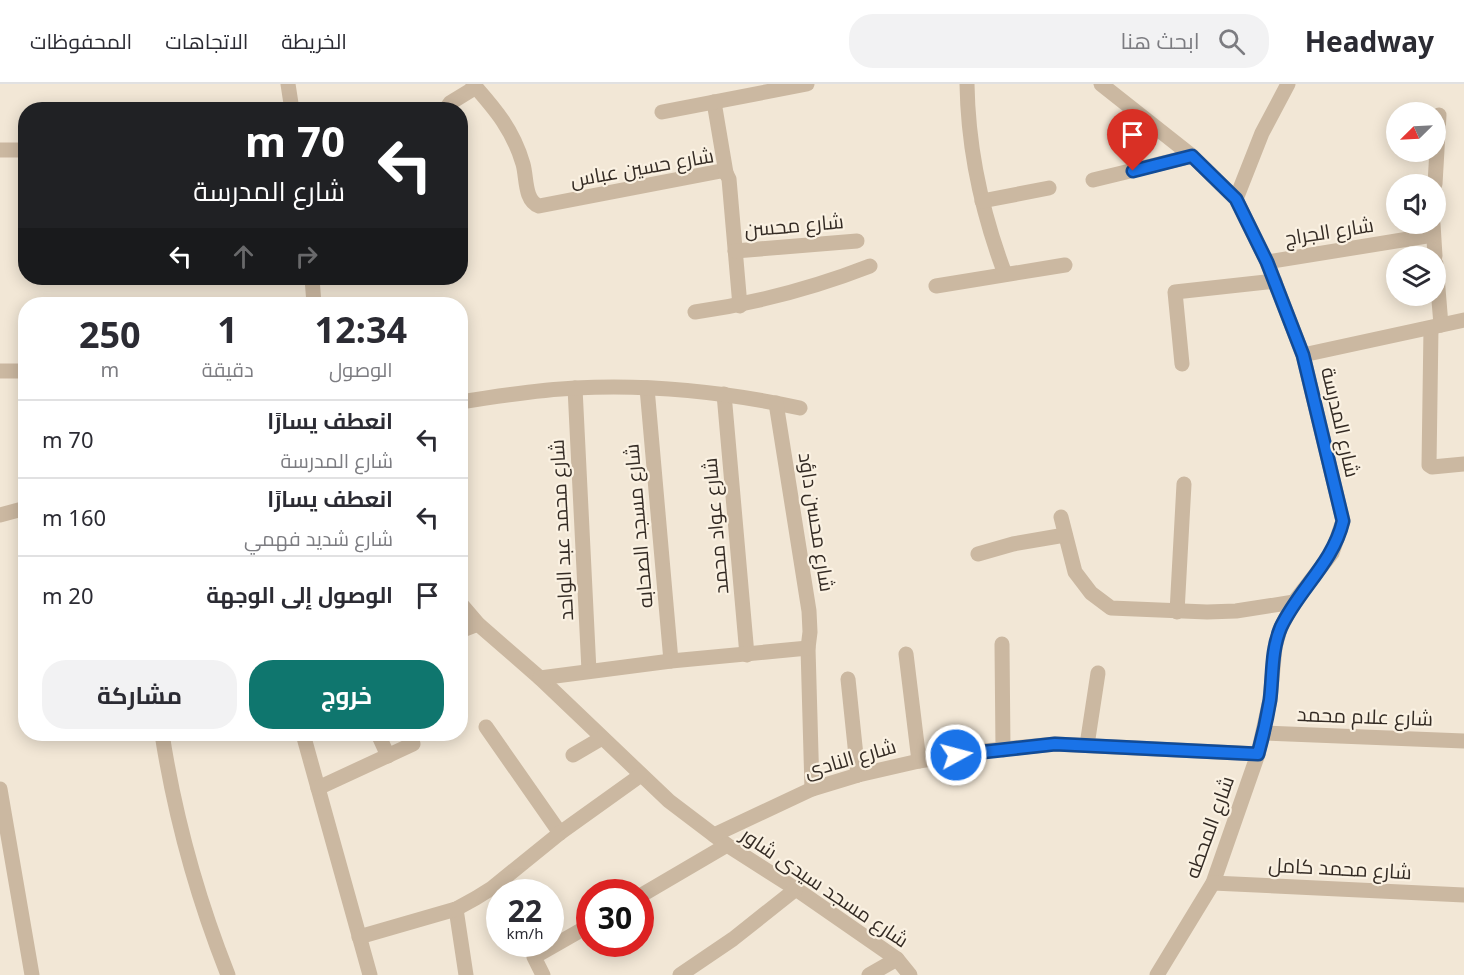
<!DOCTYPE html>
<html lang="ar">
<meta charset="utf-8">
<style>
:root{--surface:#fff;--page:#f2f2f3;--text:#2b2b33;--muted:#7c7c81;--line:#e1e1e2;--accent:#0f766e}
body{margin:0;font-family:"Noto Sans",Cairo,sans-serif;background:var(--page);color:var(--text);direction:rtl;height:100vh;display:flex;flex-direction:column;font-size:22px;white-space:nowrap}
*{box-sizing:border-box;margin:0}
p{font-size:20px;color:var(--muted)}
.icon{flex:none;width:33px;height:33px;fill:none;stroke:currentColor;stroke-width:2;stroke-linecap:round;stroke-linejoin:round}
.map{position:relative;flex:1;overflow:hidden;direction:ltr}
.side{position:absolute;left:18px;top:213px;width:450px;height:444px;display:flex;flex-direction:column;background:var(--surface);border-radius:24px;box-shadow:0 3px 15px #0003;direction:rtl}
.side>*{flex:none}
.guide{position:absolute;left:18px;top:18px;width:450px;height:183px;border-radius:24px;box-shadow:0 3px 15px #0003;direction:rtl;background:#202124;color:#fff;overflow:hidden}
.needle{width:39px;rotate:246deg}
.fabs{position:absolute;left:1386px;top:18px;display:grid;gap:12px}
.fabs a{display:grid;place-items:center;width:60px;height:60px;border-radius:50%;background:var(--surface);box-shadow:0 3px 15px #0003;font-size:30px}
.speed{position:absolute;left:486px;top:795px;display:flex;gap:12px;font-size:30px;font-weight:700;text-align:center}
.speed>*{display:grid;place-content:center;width:78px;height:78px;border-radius:50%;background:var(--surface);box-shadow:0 3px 15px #0003;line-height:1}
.speed small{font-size:15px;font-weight:400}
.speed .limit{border:9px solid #d22;background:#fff;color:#111}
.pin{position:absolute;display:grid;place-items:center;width:51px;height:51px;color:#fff;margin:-62px -26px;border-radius:50% 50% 50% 0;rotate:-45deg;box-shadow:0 0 6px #0007}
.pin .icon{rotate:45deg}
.me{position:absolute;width:66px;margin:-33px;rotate:83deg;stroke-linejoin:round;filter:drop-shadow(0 0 4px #0008)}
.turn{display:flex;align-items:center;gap:21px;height:126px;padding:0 24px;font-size:27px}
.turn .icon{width:78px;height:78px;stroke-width:2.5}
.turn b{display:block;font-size:42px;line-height:51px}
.lanes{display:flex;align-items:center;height:57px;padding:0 24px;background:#0003;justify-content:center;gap:30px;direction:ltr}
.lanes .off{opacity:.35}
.eta{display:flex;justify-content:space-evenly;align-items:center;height:102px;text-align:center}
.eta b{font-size:36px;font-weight:700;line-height:42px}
.primary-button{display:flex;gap:12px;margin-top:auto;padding:12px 24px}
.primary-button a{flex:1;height:69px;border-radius:24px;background:var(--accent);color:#fff;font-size:24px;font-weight:700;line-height:69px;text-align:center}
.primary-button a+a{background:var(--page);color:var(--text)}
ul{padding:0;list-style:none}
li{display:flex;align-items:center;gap:18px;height:78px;padding:0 24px;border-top:2px solid var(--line)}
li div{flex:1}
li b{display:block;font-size:22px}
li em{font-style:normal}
header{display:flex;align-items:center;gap:36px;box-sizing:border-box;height:84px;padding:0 30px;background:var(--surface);border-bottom:2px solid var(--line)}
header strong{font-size:28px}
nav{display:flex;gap:33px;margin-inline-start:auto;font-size:21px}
.search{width:420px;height:54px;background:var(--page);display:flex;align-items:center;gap:15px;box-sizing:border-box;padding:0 21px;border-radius:24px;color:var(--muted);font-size:22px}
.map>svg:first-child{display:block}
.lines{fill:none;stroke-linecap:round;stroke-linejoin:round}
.minor{stroke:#cbb8a1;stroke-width:15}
.route-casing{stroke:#114b97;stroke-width:15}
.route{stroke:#1a73e8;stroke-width:10}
.labels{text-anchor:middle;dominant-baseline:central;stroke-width:4.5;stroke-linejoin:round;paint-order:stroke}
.street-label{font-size:20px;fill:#342b24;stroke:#faf1e2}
</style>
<header>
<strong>Headway</strong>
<div class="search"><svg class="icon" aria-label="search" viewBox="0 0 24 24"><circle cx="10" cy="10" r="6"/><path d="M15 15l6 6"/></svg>ابحث هنا</div>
<nav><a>الخريطة</a><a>الاتجاهات</a><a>المحفوظات</a></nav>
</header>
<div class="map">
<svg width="1464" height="891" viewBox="0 0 1464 891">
<rect width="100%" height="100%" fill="#f2e7d6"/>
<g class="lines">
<!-- minor -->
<g class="minor">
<polyline points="288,0 292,26"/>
<path d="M473 0C496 26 513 46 523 80 527 94 524 116 539 122L721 87 726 89 729 95 740 222"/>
<path d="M967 0C968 65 982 129 1005 190"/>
<polyline points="1101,0 1192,72 1236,115 1267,178 1303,271 1343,437 1332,469 1294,518 1280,545 1275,563 1270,616 1258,670 1213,799 1157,891"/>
<polyline points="714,18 726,89"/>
<polyline points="445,26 450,19 476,3"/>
<polyline points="662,28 807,0"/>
<polyline points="0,66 26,66"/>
<polyline points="1093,96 1192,72"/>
<polyline points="1435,100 1439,31"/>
<polyline points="1236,115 1262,49 1288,0"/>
<polyline points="982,117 1049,104"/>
<polyline points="1433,140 1435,172"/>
<polyline points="735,167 857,157"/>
<polyline points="1267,178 1433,151"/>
<polyline points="1436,180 1441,241"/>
<polyline points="312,194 314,220"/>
<polyline points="936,202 1065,181"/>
<path d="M695 228C757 219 811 205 870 182"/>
<polyline points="1431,244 1429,381 1432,383 1464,380"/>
<polyline points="1303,271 1464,236"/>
<polyline points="1182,280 1175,208 1275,197"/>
<polyline points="0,287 26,287"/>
<polyline points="575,304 589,587"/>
<polyline points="647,304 671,577"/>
<polyline points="724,310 747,571"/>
<path d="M460 318C498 312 536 306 575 304 650 300 726 308 800 324"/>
<polyline points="776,319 809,527 810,548 808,564 812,705"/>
<polyline points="0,431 26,424"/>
<polyline points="1061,433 1075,488 1091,509 1111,524 1207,528 1236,527 1294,518"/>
<polyline points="978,470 1013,460 1065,451"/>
<polyline points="460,519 478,540 540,594 669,717 727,761 796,805 897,875 910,891"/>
<polyline points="1177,528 1184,400"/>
<polyline points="460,547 478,540"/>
<polyline points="1002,560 1003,666"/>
<polyline points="906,570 919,677"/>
<polyline points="540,594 671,577 808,564"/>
<polyline points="848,595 858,691"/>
<polyline points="486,643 560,749"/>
<polyline points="1264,649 1464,657"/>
<path d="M162 650C175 733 197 813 228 891"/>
<polyline points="303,650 370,891"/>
<polyline points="378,650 388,672"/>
<polyline points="1087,661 1098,589"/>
<polyline points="573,671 602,654"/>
<polyline points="318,704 413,660"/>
<polyline points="0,705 32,891"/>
<polyline points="714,751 812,705 858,691 919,677 974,668 1055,660 1258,670"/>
<polyline points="1213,799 1464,811"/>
<polyline points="640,812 727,761"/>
<polyline points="456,825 466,891"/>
<polyline points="359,853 456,825 476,814 492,804 560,749 641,691"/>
<polyline points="543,891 534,873 590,841"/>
<polyline points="680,891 733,855 796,805"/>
<polyline points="869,891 897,875"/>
</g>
</g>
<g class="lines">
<defs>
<path id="route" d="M956 671 1055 660 1258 670C1263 652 1267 634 1270 616 1273 592 1271 566 1281 543 1299 505 1333 479 1343 437L1303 271 1267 178 1236 115 1192 72 1133 87"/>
</defs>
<!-- route casing -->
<use href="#route" class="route-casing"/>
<!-- route -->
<use href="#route" class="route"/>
</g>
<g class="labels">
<!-- street labels -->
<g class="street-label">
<text transform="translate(642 83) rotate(-10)">شارع حسين عباس</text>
<text transform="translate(794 141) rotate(-5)">شارع محسن</text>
<text transform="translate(1329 147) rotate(-9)">شارع الجراج</text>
<text transform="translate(1341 338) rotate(77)">شارع المدرسة</text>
<text transform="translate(817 438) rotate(81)">شارع محسن داؤد</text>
<text transform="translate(638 442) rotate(-95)">شارع مسجد الصحابه</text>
<text transform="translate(715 442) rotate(-95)">شارع عواد محمد</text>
<text transform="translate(561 446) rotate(-93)">شارع محمد عبد الواحد</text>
<text transform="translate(1365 632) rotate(2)">شارع علام محمد</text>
<text transform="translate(850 674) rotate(-16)">شارع النادى</text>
<text transform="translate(1209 743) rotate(-70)">شارع المحطه</text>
<text transform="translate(1340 784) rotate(3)">شارع محمد كامل</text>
<text transform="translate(825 803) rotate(34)">شارع مسجد سيدى شاور</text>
</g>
</g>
</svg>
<div class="fabs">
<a><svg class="needle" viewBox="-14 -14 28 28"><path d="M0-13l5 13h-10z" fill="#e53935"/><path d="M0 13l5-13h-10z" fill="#7c7c81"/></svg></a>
<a><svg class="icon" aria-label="sound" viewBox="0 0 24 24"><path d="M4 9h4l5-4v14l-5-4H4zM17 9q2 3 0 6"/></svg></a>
<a><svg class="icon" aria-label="layers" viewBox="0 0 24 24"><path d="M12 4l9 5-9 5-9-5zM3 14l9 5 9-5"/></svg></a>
</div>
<div class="speed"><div>22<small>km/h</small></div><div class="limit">30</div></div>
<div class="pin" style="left:1133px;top:87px;background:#d93025"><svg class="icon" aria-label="arrive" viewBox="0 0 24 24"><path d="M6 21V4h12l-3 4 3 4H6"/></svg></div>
<svg class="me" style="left:956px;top:671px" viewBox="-20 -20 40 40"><circle r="17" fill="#1a73e8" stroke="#fff" stroke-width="3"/><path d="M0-11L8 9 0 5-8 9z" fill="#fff"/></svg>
<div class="guide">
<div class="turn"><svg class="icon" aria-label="left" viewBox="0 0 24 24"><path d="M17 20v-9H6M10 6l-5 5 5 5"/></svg><div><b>70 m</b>شارع المدرسة</div></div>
<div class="lanes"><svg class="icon" aria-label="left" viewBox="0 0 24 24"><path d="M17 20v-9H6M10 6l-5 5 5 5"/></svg><svg class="icon off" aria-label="ahead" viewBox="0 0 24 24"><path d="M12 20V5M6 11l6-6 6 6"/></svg><svg class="icon off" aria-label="right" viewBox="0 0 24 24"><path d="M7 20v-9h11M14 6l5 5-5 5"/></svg></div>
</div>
<section class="side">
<div class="eta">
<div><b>12:34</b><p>الوصول</p></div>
<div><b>1</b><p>دقيقة</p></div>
<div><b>250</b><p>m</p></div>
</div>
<ul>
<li><svg class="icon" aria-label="left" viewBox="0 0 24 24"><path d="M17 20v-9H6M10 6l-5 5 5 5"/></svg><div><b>انعطف يسارًا</b><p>شارع المدرسة</p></div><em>70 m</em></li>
<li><svg class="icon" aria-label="left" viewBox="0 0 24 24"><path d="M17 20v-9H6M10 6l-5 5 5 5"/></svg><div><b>انعطف يسارًا</b><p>شارع شديد فهمي</p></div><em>160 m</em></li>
<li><svg class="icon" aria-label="arrive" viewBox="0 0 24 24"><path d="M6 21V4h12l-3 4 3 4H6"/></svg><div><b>الوصول إلى الوجهة</b></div><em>20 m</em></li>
</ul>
<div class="primary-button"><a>خروج</a><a>مشاركة</a></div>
</section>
</div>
